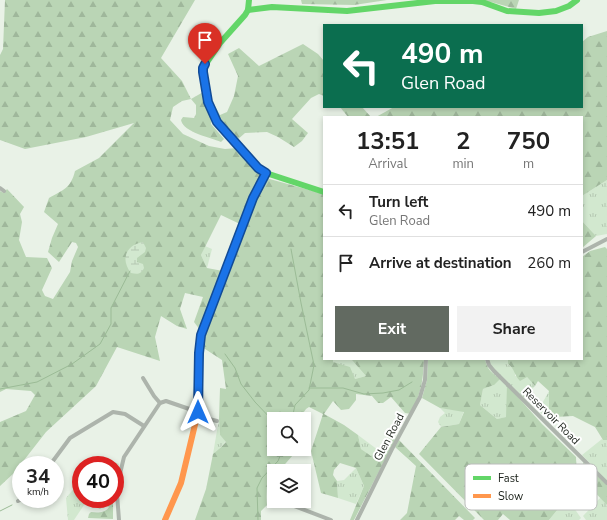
<!DOCTYPE html>
<style>
:root{--surface:#fff;--page:#f2f2f2;--text:#222;--muted:#767676;--line:#e0e0e0;--accent:#626a61}
body{margin:0;font-family:"Nunito Sans",sans-serif;background:var(--page);color:var(--text);height:100vh;display:flex;flex-direction:column;font-size:15px;white-space:nowrap}
*{box-sizing:border-box;margin:0}
p{font-size:13px;color:var(--muted)}
.icon{flex:none;width:22px;height:22px;fill:none;stroke:currentColor;stroke-width:2;stroke-linecap:round;stroke-linejoin:round}
.map{position:relative;flex:1;overflow:hidden}
.details{position:absolute;left:323px;top:116px;width:260px;height:244px;display:flex;flex-direction:column;background:var(--surface);border-radius:0px;box-shadow:0 2px 6px #0003}
.details>*{flex:none}
.top-card{position:absolute;left:323px;top:24px;width:260px;height:84px;border-radius:0px;box-shadow:0 2px 6px #0003;background:#0b6e4f;color:#fff;overflow:hidden}
.buttons{position:absolute;left:267px;top:412px;display:grid;gap:8px}
.buttons a{display:grid;place-items:center;width:44px;height:44px;border-radius:0px;background:var(--surface);box-shadow:0 2px 6px #0003;font-size:20px}
.speed{position:absolute;left:12px;top:456px;display:flex;gap:8px;font-size:20px;font-weight:700;text-align:center}
.speed>*{display:grid;place-content:center;width:52px;height:52px;border-radius:50%;background:var(--surface);box-shadow:0 2px 6px #0003;line-height:1}
.speed small{font-size:10px;font-weight:400}
.speed .limit{border:6px solid #d22;background:#fff;color:#111}
.pin{position:absolute;display:grid;place-items:center;width:34px;height:34px;color:#fff;margin:-41px -17px;border-radius:50% 50% 50% 0;rotate:-45deg;box-shadow:0 0 4px #0007}
.pin .icon{rotate:45deg}
.me{position:absolute;width:44px;margin:-22px;rotate:0deg;stroke-linejoin:round;filter:drop-shadow(0 0 3px #0008)}
.turn{display:flex;align-items:center;gap:14px;height:84px;padding:0 12px;font-size:18px}
.turn .icon{width:52px;height:52px;stroke-width:2.5}
.turn b{display:block;font-size:28px;line-height:34px}
.eta{display:flex;justify-content:space-evenly;align-items:center;height:68px;text-align:center}
.eta b{font-size:24px;font-weight:700;line-height:28px}
.button{display:flex;gap:8px;margin-top:auto;padding:8px 12px}
.button a{flex:1;height:46px;border-radius:0px;background:var(--accent);color:#fff;font-size:16px;font-weight:700;line-height:46px;text-align:center}
.button a+a{background:var(--page);color:var(--text)}
ul{padding:0;list-style:none}
li{display:flex;align-items:center;gap:12px;height:52px;padding:0 12px;border-top:1px solid var(--line)}
li div{flex:1}
li b{display:block;font-size:15px}
li em{font-style:normal}
.map>svg:first-child{display:block}
.grass{fill:url(#grass-tufts)}
.forest{fill:url(#forest-firs)}
.wetland{fill:url(#wetland-marsh)}
.lines{fill:none;stroke-linecap:round;stroke-linejoin:round}
.stream{stroke:#9bbb96;stroke-width:1}
.street{stroke:#adb4ac;stroke-width:4}
.fast{stroke:#63d668;stroke-width:6}
.slow{stroke:#ff974d;stroke-width:6}
.route-casing{stroke:#114b97;stroke-width:10}
.route{stroke:#1a73e8;stroke-width:7}
.labels{text-anchor:middle;dominant-baseline:central;stroke-width:4;stroke-linejoin:round;paint-order:stroke}
.street-label{font-size:11px;fill:#1a2019;stroke:#fff}
.key{fill:#fff;stroke:#babcba;stroke-width:1}
.key-label{font-size:11px;fill:#1a2019}
</style>
<div class="map">
<svg width="607" height="520" viewBox="0 0 607 520">
<defs>
<pattern id="grass-tufts" width="24" height="20" patternUnits="userSpaceOnUse"><rect width="24" height="20" fill="#d2e8cf"/><path d="M3 7l-1-3M5 7V3M7 7l1-3M15 17l-1-3M17 17v-4M19 17l1-3" fill="none" stroke="#b4c7b1"/></pattern>
<pattern id="forest-firs" width="22" height="20" patternUnits="userSpaceOnUse"><rect width="22" height="20" fill="#bad5b5"/><path d="M5 1l3.5 6h-7zM16 11l3.5 6h-7z" fill="#9fb79b"/></pattern>
<pattern id="wetland-marsh" width="20" height="14" patternUnits="userSpaceOnUse"><rect width="20" height="14" fill="#d2e8cf"/><path d="M1 5h8M5 5V1M11 12h8M15 12V8" fill="none" stroke="#b4c7b1"/></pattern>
</defs>
<rect width="100%" height="100%" fill="#e9f2e7"/>
<!-- grass -->
<g class="grass">
<polygon points="607,180 607,234 596,236 582,221 582,196"/>
<polygon points="205,246 212,249 207,268 201,255"/>
<polygon points="333,359 351,359 366,376 355,379 333,362"/>
<polygon points="488,359 508,359 508,364 515,371 515,376 527,377 535,386 524,398 491,366"/>
<polygon points="486,364 507,385 507,417 497,419 480,405 483,389 494,385 492,374"/>
<polygon points="549,391 549,409 555,417 551,420 538,411"/>
<polygon points="440,408 464,411 459,424 441,427 438,422 440,417 445,413"/>
<polygon points="219,419 220,435 226,441 220,448 213,454"/>
<polygon points="358,435 378,450 371,457 361,449"/>
<polygon points="602,439 603,440 607,440 607,481 582,455"/>
<polygon points="108,459 119,464 115,484 115,465 99,465 101,460 107,461"/>
<polygon points="356,468 364,486 356,504 338,498 337,481 344,480"/>
<polygon points="81,480 81,499 88,499 74,520 68,520 66,498"/>
<polygon points="601,497 607,505 607,520 586,520 583,516"/>
<polygon points="567,498 581,518 579,520 549,520"/>
</g>
<!-- forest -->
<g class="forest">
<path d="M5 0H195L161 58 182 81 191 99 205 91 213 115 211 124 224 139 221 142C210 137 184 133 181 120L183 117 194 118 196 114V105L191 99 182 101 173 107 170 120 183 134 209 146 225 149 237 148 264 174 242 225 221 215 201 255 207 268 223 271 200 330 194 322 203 297 185 293 180 309 187 329 177 326 161 316 155 337 160 361 117 347 96 386 46 432 14 473 0 486V422L26 411 35 395 31 391 6 389 0 392V191L4 193 7 189 24 207 20 214 22 222 19 240 26 257 47 258 52 268 42 290 45 296 53 299 70 272 72 261 78 247 76 243 72 242 59 262 48 252 52 238 58 224 44 212 49 198C63 190 71 188 75 171L99 158 134 123 86 137 25 149 0 140V55L3 49Z"/>
<polygon points="301,0 387,0 354,5 302,4"/>
<polygon points="477,0 519,0 516,9 491,2"/>
<polygon points="607,31 607,180 582,196 582,117 376,117 394,107 582,107 582,42 588,37"/>
<polygon points="303,44 318,54 324,61 324,96 319,94 311,98 292,119 308,133 302,141 294,147 278,137 267,132 245,133 236,141 218,121 209,101 211,99 220,115 227,112 234,96 238,76 228,54 239,48 259,66"/>
<polygon points="340,107 362,107 371,117 348,117"/>
<path d="M266 178 324 194V359H333V362L350 367 355 379 366 376 351 359H424C423 383 421 392 411 414L405 413 391 397 383 403H378L372 396 356 394V400L349 409 341 410 333 401 324 414 344 425 358 435 361 449 371 456 383 446 388 437H392L395 440 354 520H350L364 486 356 468 340 463 334 470 333 475 337 481 338 498 321 493 311 451 323 414 309 407 306 409 299 419H274V449H293V455L279 471H274V475L267 482C267 490 266 497 267 505L261 511V520H195L206 489 213 454 220 448 226 442 220 435 219 419 220 388 226 389 222 360 202 347 204 336 255 199Z"/>
<polygon points="582,221 596,236 582,248"/>
<path d="M605 247 607 249V440H603L595 427 573 416 555 417 549 409V391L538 381 535 386 527 377 520 381C514 375 515 369 508 364V359H582V257L590 251Z"/>
<path d="M428 359H485C487 369 492 374 500 379L494 385 483 389 480 405 497 419 506 417 507 385 542 424 576 457 577 480 567 498 549 520H510L503 514 498 520H484L419 454 441 427 459 424 464 412 440 408 422 398 427 380Z"/>
<polygon points="399,440 475,518 473,520 464,520 459,516 455,520 400,520 407,513 416,466 395,447"/>
<polygon points="583,462 607,485 607,505 584,481"/>
<path d="M101 499H113V519L88 518 89 514 91 512C98 513 105 513 109 507L105 505 100 509 96 507 100 504Z"/>
</g>
<!-- wetland -->
<path class="wetland" d="M143 242 146 248 145 252 137 258V262L143 264 144 268C141 275 137 274 131 273 120 259 126 245 143 242Z"/>
<g class="lines">
<!-- stream -->
<g class="stream">
<polyline points="291,249 301,303 314,365 309,390 295,405 292,419"/>
<polyline points="225,354 235,368 241,384 255,402 274,422"/>
<polyline points="309,388 343,388 364,394 383,393 399,390 412,382"/>
<polyline points="0,389 37,382 72,364 100,344 111,324 111,308 130,271"/>
<polyline points="0,511 12,505"/>
<polyline points="258,520 257,488 262,478 278,461 283,449"/>
</g>
<!-- street -->
<g class="street">
<polyline points="0,188 4,191"/>
<polyline points="582,252 607,239"/>
<polyline points="487,359 489,365 494,371 607,483"/>
<polyline points="143,378 154,396 160,403"/>
<polyline points="197,416 217,421"/>
<polyline points="50,465 70,438 113,412 125,414 144,426"/>
<polyline points="271,497 274,499"/>
<polyline points="18,501 22,499"/>
<polyline points="281,501 331,520"/>
<polyline points="119,520 117,494 118,482 124,457 160,403 166,401 198,412"/>
<polyline points="357,520 392,449 420,397 425,380 426,359"/>
</g>
<!-- fast -->
<g class="fast">
<polyline points="249,0 248,10 245,15 220,43 203,68 208,102 217,122 258,168 266,173 324,192"/>
<polyline points="248,10 272,7 347,11 435,1 473,1 482,2 507,11 539,13 556,11 569,6 577,0"/>
<polyline points="199,371 201,335 253,198 266,173"/>
</g>
<!-- slow -->
<polyline class="slow" points="165,520 181,483 198,412 199,371"/>
</g>
<g class="lines">
<defs>
<polyline id="route" points="198,412 199,353 201,335 253,198 266,173 258,168 217,122 208,102 203,72 203,68 205,64"/>
</defs>
<!-- route casing -->
<use href="#route" class="route-casing"/>
<!-- route -->
<use href="#route" class="route"/>
</g>
<g class="labels">
<!-- street labels -->
<g class="street-label">
<text transform="translate(551 416) rotate(45)">Reservoir Road</text>
<text transform="translate(389 437) rotate(-62)">Glen Road</text>
</g>
</g>
<!-- legend -->
<rect x="465" y="464" width="132" height="46" rx="6" class="key"/>
<rect x="473" y="476" width="18" height="4" fill="#63d668"/>
<rect x="473" y="494" width="18" height="4" fill="#ff974d"/>
<g class="key-label">
<text x="498" y="482">Fast</text>
<text x="498" y="500">Slow</text>
</g>
</svg>
<div class="buttons">
<a><svg class="icon" aria-label="search" viewBox="0 0 24 24"><circle cx="10" cy="10" r="6"/><path d="M15 15l6 6"/></svg></a>
<a><svg class="icon" aria-label="layers" viewBox="0 0 24 24"><path d="M12 4l9 5-9 5-9-5zM3 14l9 5 9-5"/></svg></a>
</div>
<div class="speed"><div>34<small>km/h</small></div><div class="limit">40</div></div>
<div class="pin" style="left:205px;top:64px;background:#d93025"><svg class="icon" aria-label="arrive" viewBox="0 0 24 24"><path d="M6 21V4h12l-3 4 3 4H6"/></svg></div>
<svg class="me" style="left:198px;top:412px" viewBox="-20 -20 40 40"><path d="M0-17L14 15 0 8-14 15z" fill="#1a73e8" stroke="#fff" stroke-width="4"/></svg>
<div class="top-card">
<div class="turn"><svg class="icon" aria-label="left" viewBox="0 0 24 24"><path d="M17 20v-9H6M10 6l-5 5 5 5"/></svg><div><b>490 m</b>Glen Road</div></div>
</div>
<section class="details">
<div class="eta">
<div><b>13:51</b><p>Arrival</p></div>
<div><b>2</b><p>min</p></div>
<div><b>750</b><p>m</p></div>
</div>
<ul>
<li><svg class="icon" aria-label="left" viewBox="0 0 24 24"><path d="M17 20v-9H6M10 6l-5 5 5 5"/></svg><div><b>Turn left</b><p>Glen Road</p></div><em>490 m</em></li>
<li><svg class="icon" aria-label="arrive" viewBox="0 0 24 24"><path d="M6 21V4h12l-3 4 3 4H6"/></svg><div><b>Arrive at destination</b></div><em>260 m</em></li>
</ul>
<div class="button"><a>Exit</a><a>Share</a></div>
</section>
</div>
